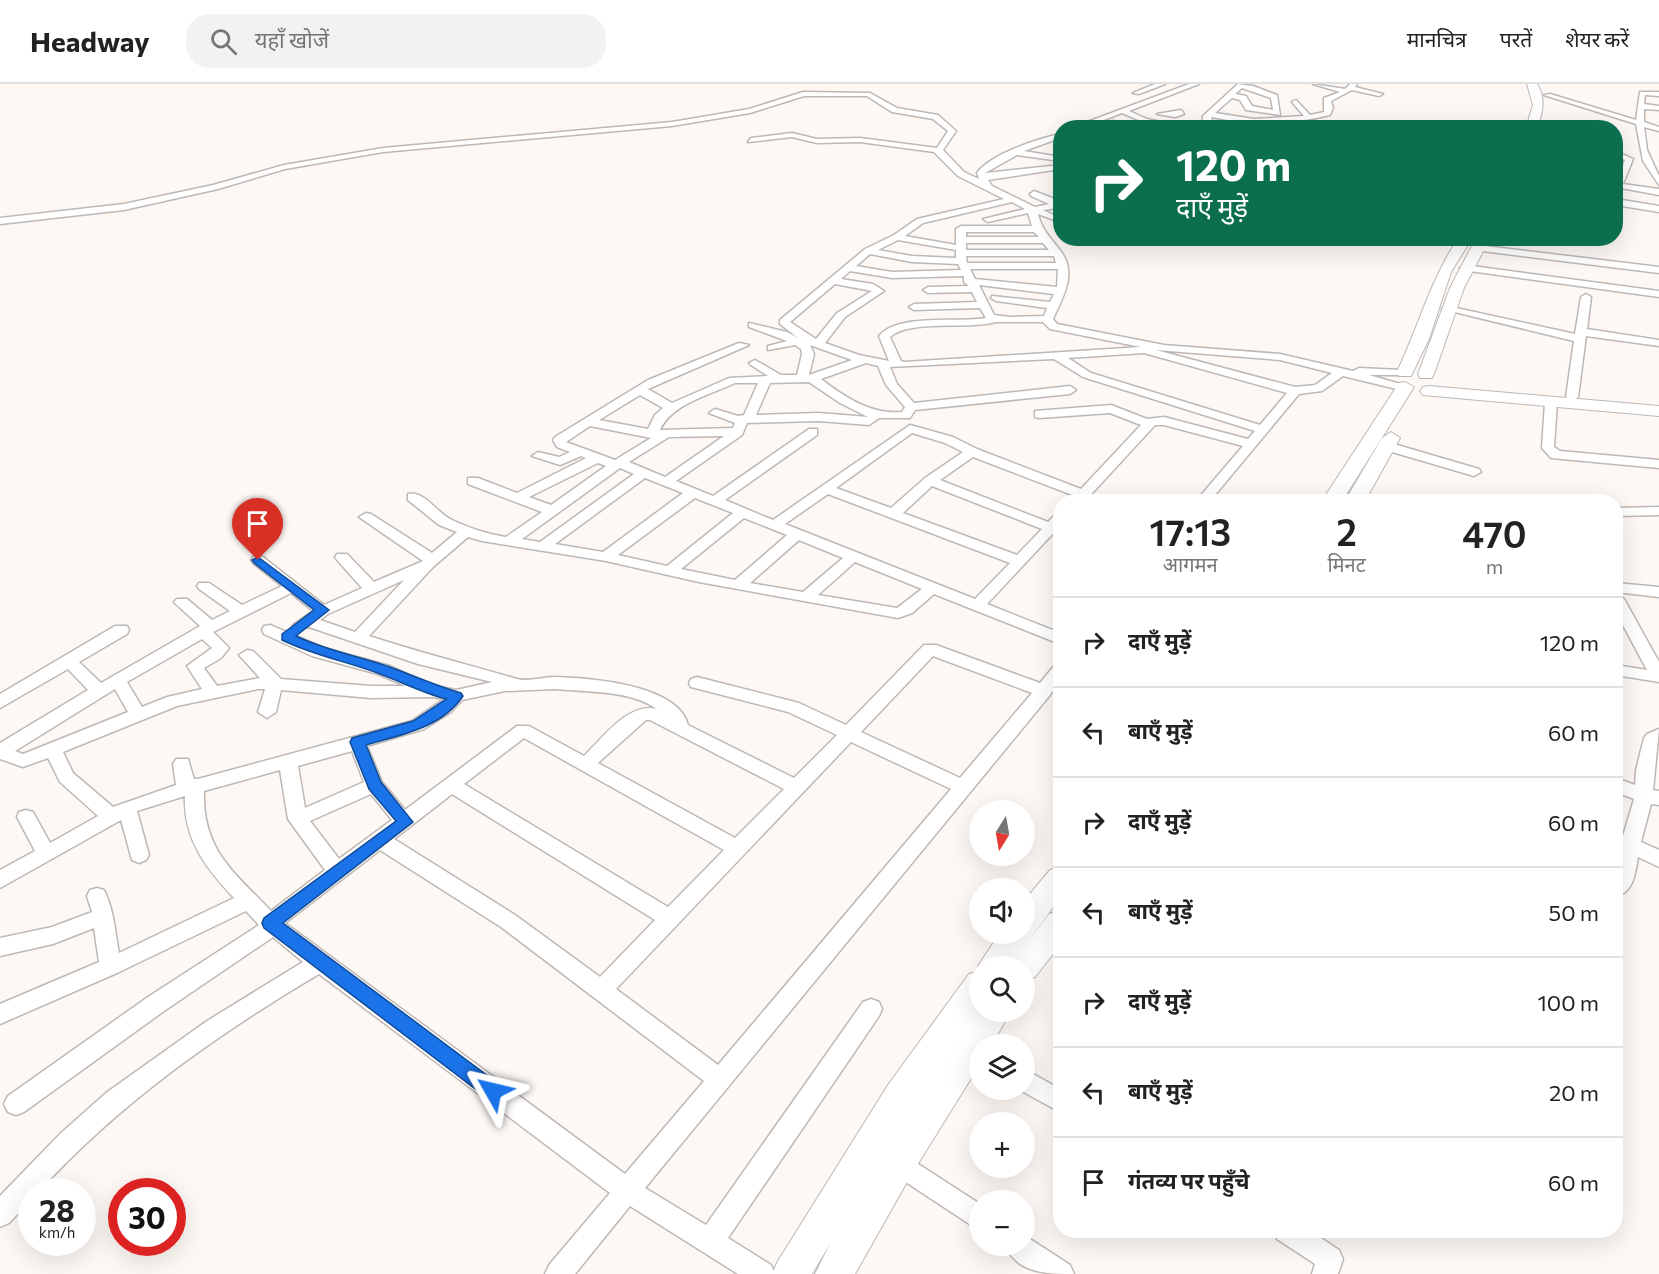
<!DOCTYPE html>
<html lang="hi">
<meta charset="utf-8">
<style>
:root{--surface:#fff;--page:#f2f2f2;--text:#222;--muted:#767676;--line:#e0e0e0}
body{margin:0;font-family:Commissioner,"Noto Sans Devanagari",sans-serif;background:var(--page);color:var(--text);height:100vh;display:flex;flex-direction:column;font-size:22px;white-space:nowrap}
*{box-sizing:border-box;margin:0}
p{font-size:20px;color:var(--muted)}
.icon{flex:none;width:33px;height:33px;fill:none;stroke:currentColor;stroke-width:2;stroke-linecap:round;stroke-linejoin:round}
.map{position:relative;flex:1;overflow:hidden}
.drawer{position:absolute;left:1053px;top:410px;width:570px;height:744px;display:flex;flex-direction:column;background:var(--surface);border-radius:24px;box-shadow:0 6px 24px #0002}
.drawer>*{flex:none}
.guide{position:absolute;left:1053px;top:36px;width:570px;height:126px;border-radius:24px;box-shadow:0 6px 24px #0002;background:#0b6e4f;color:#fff;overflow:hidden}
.needle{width:39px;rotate:191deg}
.buttons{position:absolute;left:969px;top:716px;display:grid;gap:12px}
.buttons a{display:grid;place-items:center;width:66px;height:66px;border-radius:50%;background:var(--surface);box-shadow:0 6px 24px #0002;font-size:30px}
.speed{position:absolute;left:18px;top:1094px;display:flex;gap:12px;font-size:30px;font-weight:700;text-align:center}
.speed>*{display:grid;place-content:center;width:78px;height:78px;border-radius:50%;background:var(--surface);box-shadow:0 6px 24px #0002;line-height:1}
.speed small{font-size:15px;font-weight:400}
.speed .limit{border:9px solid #d22;background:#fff;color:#111}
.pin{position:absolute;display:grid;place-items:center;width:51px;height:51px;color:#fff;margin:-62px -26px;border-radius:50% 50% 50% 0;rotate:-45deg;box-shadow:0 0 6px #0007}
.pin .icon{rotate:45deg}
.me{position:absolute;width:66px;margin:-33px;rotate:307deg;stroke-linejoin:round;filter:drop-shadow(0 0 4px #0008)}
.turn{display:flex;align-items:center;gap:21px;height:126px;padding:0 24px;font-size:27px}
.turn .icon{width:78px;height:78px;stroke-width:2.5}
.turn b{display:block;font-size:42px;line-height:51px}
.eta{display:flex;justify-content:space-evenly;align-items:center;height:102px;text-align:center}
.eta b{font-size:36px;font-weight:600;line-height:42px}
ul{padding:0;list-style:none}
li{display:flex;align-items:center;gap:18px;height:90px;padding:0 24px;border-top:2px solid var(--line)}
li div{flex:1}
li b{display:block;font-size:22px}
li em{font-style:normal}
header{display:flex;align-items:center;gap:36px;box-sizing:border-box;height:84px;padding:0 30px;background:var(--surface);border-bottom:2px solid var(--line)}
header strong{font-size:28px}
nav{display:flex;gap:33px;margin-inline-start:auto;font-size:21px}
.search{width:420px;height:54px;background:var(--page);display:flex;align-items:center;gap:15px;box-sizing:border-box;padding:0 21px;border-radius:24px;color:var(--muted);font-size:22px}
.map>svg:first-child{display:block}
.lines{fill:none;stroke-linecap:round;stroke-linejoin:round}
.street-casing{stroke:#beb8b5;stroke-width:3}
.secondary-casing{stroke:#beb8b5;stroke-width:2}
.street{fill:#fff;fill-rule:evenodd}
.secondary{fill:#fff;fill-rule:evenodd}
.route{fill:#1a73e8;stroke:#114b97;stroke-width:1.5}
</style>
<header>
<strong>Headway</strong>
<div class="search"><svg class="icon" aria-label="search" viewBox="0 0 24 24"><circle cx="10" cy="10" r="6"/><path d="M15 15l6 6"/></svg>यहाँ खोजें</div>
<nav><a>मानचित्र</a><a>परतें</a><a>शेयर करें</a></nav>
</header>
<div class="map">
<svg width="1659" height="1190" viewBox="0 0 1659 1190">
<rect width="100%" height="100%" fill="#fef8f5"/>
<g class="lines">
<defs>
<g id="street">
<polygon points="1155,0 1165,0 1139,10 1133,9"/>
<polygon points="1189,0 1199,0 1129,27 1147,35 1166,39 1165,44 1157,44 1122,29 1083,44 1071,44"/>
<path d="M1238 0 1253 2 1277 11 1280 31 1246 26 1240 16 1232 14 1215 29 1254 35 1304 32 1292 18 1296 16 1310 31 1324 28V14L1340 8 1313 0 1345 5 1350 0H1357L1355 3 1383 10 1379 12 1352 6 1331 17 1333 24 1330 31C1290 41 1252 42 1212 33L1210 44H1202L1203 32ZM1242 4 1271 14 1273 26 1252 22 1246 12 1235 10Z"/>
<path d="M803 8 870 9 897 24 938 31 956 47 943 66 964 88 979 95 977 89C991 70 1037 55 1060 50V54L1024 67 1060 73V77L1017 71 985 89 1060 81V85L988 96 992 102 1035 123 1049 120 1031 112 1030 110 1034 107 1060 117V124L1043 126 1060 134V138L1038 130C1042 147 1052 155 1062 169 1077 190 1062 215 1053 235L1057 240 1164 261 1280 270 1353 287 1359 284 1401 286 1405 287V291H1369L1411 303 1405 307 1343 292 1322 307 1299 310 1210 417H1196L1243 362 1164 341H1155L1085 417H1070L1075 412 973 373 940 396 1048 438 1055 431 1060 430V442L987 520 1060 549V560L934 510 912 529 898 534 699 498 606 477 482 457 468 453 433 483 369 552C418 568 469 581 517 595 528 598 543 593 554 593 589 594 678 600 688 641L794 694 837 651 788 628 691 603 689 599 691 595 697 593 799 619 846 641 924 561H936L1040 599 1054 582 1060 581V596L1050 611 645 1104 706 1141 863 918 871 915 879 918 882 925 879 932 728 1154 771 1181 775 1190H738L630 1122 575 1190H545L549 1181 610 1109 319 890C216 951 120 1019 39 1107H32V1115L9 1139 0 1143V1112L61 1049 106 1009 207 937 303 878 273 853 164 927 24 1028 16 1031 8 1028 4 1020 8 1012 148 913 259 841 246 827 117 889 0 940V920L99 878 94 844 53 860 0 872V854L52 843 92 828 87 812 90 806 97 804 104 806C114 826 115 848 119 869L234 814C206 784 183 755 185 712L137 727 149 771 146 776 139 779 132 776 121 736 0 804V786L35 767 17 733 19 728 26 726 33 728 50 759 98 732 60 698 48 674 23 683 0 675V659L88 606 68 585 0 624V610L115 542H127L129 546 127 550 79 578 101 599 200 542 177 521 174 518 177 515H187L212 536 230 527 199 505 197 502 199 499H209L242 521 282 502 253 479 251 476 253 473H263L324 521 362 504 337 476 335 473 337 470H347L374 498 423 477 359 433 366 429 371 430 432 469 457 448 439 441 408 416V410C424 406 438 430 452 436 469 444 487 450 506 453L542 428 468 400V394H478L517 409 586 374 581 372 560 381 532 372 538 368 559 373 570 368 557 363 553 356 555 353 648 296 739 259 749 261 648 305 672 319 729 294 768 292 751 281 749 279 755 276 781 291H797L802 270 801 265 795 261 768 266V262L787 257 749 243V239L787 248 798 254 780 240V236L865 165 894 151 917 135 1004 115 958 92 934 68 860 58 817 59 792 53 748 58 751 54 792 49 817 55 860 54 937 64 948 47 933 35 892 28 867 12H804L750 29 672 42 383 68 285 85 218 105 124 126 0 140V134L124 120 213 101 284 81 383 64 672 38 749 25ZM1012 118 1025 125 983 135 988 138 1028 129 1032 142H961L956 145V161L905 152 923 139ZM966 148H1034L1039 153H966ZM898 156 956 166V174L912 172 878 166ZM966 159H1043L1049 166H966ZM870 170 912 178 958 180 961 186 892 188 856 182ZM966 172H1054L1056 179H967ZM970 185H1058L1057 203 975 195ZM850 187 892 194 964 192V198L969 202 928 203 923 206 928 209 972 208 977 218 914 220 909 223 914 226 980 224 986 234C957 239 898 229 879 252L889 277 859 271 825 259 845 233 884 207 873 200 841 195ZM835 200 872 207 837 229 816 255 790 238ZM979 201 1054 210 1050 218 992 212 991 214 996 217 1047 224 1044 232 1011 233 994 231ZM996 238H1043L1050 245 1141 263 904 278 901 277 890 253C910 235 968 246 996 238ZM810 261 852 276 809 291 814 270ZM1156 266 1280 276 1332 289 1315 301 1295 303ZM1144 269 1287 309 1260 341 1091 289 1068 274ZM1054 275 1083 293 1255 347 1248 355 1164 333 1147 335 1111 321 1035 327V333L1039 334 1110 329 1141 341 1081 405 977 365 953 353 910 341 773 436 725 416 817 351V345H809L713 412 676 397 742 351 747 339 819 337 869 341 879 334H910L915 326 1070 310 1076 306 1070 302 914 319 897 300 890 283ZM866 279 878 282 886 301 905 323 902 328C872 331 844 313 821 295ZM809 298 840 319 868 333 819 329 756 331 770 299ZM735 299H758L744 331 738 332 715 325 709 329 735 339 733 344 660 346C671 320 710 311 735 299ZM640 311 663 324 655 331 648 345 599 336ZM590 342 651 354 615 376 566 358ZM912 349 945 359 963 368 925 394 891 424 836 404ZM724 352 665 393 629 378 669 353ZM598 379 606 382 551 421 529 413ZM620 384 634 390 540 458 522 455ZM645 394 683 409 603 468 555 460ZM932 402 1042 445 1017 471 903 429ZM828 410 1010 479 975 515 785 440ZM695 414 733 429 667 482 618 471ZM744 434 787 451 735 496 681 485ZM799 456 843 474 803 508 750 499ZM855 478 922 505 897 524 818 511ZM404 496 355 548 320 536 328 530ZM291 509 313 527 293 541 295 545 309 543 418 580 492 598 456 606 434 602 390 582 324 564 270 541 264 542 262 546 264 550 312 572 378 590 406 602H371L281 595 253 567 247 566 239 571 260 594 217 602 204 584 221 574 229 564 213 548ZM202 555 212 564 187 582 202 605 167 613 142 623 127 598ZM933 572 1032 609 960 694 861 648ZM115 605 128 628 23 670 15 667ZM258 605H265L258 628 267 634 276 628 281 606 371 614 433 613 444 615 412 637 198 695H194L188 675H176L173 680 176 701 113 723 73 689 63 668 177 622ZM555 605C587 608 630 606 657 625 628 618 603 654 584 672L529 642H517L405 726 382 698 367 662 424 645 451 628 462 616 505 607ZM646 636H650L784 705 735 754 598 679ZM524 654 724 766 668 823 464 700ZM851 658 951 705 718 981 616 905ZM352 667 364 698 305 724 298 682ZM280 686 288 735 325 786 271 827C234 788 202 766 204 707ZM371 710 392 736 339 775 310 737ZM452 710 655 836 600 893 515 831 394 755ZM380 766 501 843 704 997 625 1090 285 839Z"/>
<polygon points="1640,8 1659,8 1659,12 1645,11 1644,20 1659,22 1659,26 1644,25 1644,38 1659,43 1659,47 1644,43 1647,66 1659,92 1659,101 1643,77 1636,40 1544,11 1550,10 1636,36"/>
<polygon points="1181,26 1184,30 1175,33 1157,30"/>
<polygon points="1113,37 1136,41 1137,43 1110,41"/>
<polygon points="1616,67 1633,75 1623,100 1659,105 1659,111 1621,104 1616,109 1616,98 1625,76 1616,72"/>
<polygon points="1616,115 1659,122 1659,128 1616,121"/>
<polygon points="1477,161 1659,183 1659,189 1474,166 1474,162"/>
<polygon points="1465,181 1659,207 1659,213 1462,186 1460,184"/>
<polygon points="1586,210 1591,213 1587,245 1659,256 1659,262 1586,252 1578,313 1572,317 1566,313 1574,257 1442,225 1447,222 1575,250 1581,213"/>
<polygon points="1551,314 1557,318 1554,363 1560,367 1659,376 1659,384 1551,374 1542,364 1545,318"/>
<polygon points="1387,358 1479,385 1481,388 1474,392 1382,365 1382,359"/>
<polygon points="1659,423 1659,431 1616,432 1616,424"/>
<polygon points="1616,499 1659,503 1659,513 1616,508"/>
<polygon points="1616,510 1624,515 1659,578 1659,598 1616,591 1616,581 1647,586 1616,528"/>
<path d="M1659 645 1653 706 1659 707V721L1651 720 1641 758 1659 766V783L1638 773C1635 790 1634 807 1616 813 1612 780 1625 747 1634 715L1616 708V694L1635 701 1636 686 1644 654 1647 650Z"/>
<polygon points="1024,985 1060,1005 1060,1028 1018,1005 1024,1005"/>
<polygon points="898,1067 980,1120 980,1147 889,1087 886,1079 889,1071"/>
<polygon points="1273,1146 1309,1146 1339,1166 1343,1175 1338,1190 1312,1190 1315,1180 1277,1155"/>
<path d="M1024 1151 1070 1181 1074 1190C1048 1190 1017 1190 1005 1161H1024Z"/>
</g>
<g id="secondary">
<path d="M1527 0H1537C1546 15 1543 28 1537 44H1526L1533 21Z"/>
<polygon points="1476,154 1490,154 1464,204 1434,290 1432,294 1420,294 1418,290 1450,204"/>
<path d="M1462 155 1469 159 1451 188 1429 255 1411 292H1399L1397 288C1418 244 1430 197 1457 156Z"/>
<polygon points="1405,298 1414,303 1342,417 1322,417 1399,299"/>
<polygon points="1429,302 1659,322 1659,332 1423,311 1420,307 1423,303"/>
<polygon points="1391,348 1400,354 1365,417 1345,417 1382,354"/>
<polygon points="1060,783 1060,814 1029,856 1049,830 1060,827 1060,861 1035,893 1024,897 1024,882 980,882 980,886 978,882 1000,849 1024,849 1024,817 1050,786"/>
<polygon points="980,887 980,927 1011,927 992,960 980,960 980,980 911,1091 855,1190 815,1190 831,1158 812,1190 772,1190 778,1177 888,1001 969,890"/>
</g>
</defs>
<!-- street casing -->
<use href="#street" class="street-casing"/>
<!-- secondary casing -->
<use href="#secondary" class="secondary-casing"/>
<!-- street -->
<use href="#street" class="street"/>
<!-- secondary -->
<use href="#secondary" class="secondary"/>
</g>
<!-- route -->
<path class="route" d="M258 473 329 526 296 552C327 567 359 572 390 583 414 592 437 602 461 609L463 612C442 644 400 651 366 661L381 698 413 738 283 839 500 1001 503 1007 500 1013 493 1016 486 1013 264 844 262 839 264 834 396 737 369 705 350 658 352 654 413 637 446 615C423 609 402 598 380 590 346 577 315 572 282 556V550L314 526 254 479 252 476Z"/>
</svg>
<div class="buttons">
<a><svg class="needle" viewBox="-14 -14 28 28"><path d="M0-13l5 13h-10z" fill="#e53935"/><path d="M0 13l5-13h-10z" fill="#767676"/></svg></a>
<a><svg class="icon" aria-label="sound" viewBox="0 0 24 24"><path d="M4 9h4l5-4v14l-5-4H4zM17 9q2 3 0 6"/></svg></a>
<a><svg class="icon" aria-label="search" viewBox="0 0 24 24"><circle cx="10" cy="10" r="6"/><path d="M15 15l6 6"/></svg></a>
<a><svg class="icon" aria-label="layers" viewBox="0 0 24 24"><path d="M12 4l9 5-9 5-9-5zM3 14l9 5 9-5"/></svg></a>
<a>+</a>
<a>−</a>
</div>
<div class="speed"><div>28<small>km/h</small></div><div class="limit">30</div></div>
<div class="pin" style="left:258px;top:476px;background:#d93025"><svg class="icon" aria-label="arrive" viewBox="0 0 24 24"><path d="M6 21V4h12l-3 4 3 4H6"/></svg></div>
<svg class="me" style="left:493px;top:1007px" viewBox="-20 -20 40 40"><path d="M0-17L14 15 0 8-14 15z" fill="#1a73e8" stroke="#fff" stroke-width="4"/></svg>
<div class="guide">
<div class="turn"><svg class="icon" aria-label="right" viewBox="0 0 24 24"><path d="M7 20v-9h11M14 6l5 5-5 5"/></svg><div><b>120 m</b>दाएँ मुड़ें</div></div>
</div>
<section class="drawer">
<div class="eta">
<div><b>17:13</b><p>आगमन</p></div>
<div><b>2</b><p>मिनट</p></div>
<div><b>470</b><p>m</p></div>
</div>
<ul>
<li><svg class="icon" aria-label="right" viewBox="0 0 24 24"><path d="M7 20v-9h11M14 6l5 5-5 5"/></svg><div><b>दाएँ मुड़ें</b></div><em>120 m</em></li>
<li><svg class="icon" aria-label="left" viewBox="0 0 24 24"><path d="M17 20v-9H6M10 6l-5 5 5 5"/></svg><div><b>बाएँ मुड़ें</b></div><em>60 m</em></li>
<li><svg class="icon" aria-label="right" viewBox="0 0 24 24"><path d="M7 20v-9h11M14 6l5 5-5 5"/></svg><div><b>दाएँ मुड़ें</b></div><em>60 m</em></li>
<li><svg class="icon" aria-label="left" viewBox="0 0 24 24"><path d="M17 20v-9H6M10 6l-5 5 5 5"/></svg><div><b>बाएँ मुड़ें</b></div><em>50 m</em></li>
<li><svg class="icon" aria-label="right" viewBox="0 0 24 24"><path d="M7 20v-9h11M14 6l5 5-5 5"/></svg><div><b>दाएँ मुड़ें</b></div><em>100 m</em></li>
<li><svg class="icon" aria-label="left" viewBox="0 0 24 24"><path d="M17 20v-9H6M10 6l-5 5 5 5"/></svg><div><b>बाएँ मुड़ें</b></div><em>20 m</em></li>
<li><svg class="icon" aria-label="arrive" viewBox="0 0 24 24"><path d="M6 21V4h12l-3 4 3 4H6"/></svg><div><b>गंतव्य पर पहुँचे</b></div><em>60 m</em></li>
</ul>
</section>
</div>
